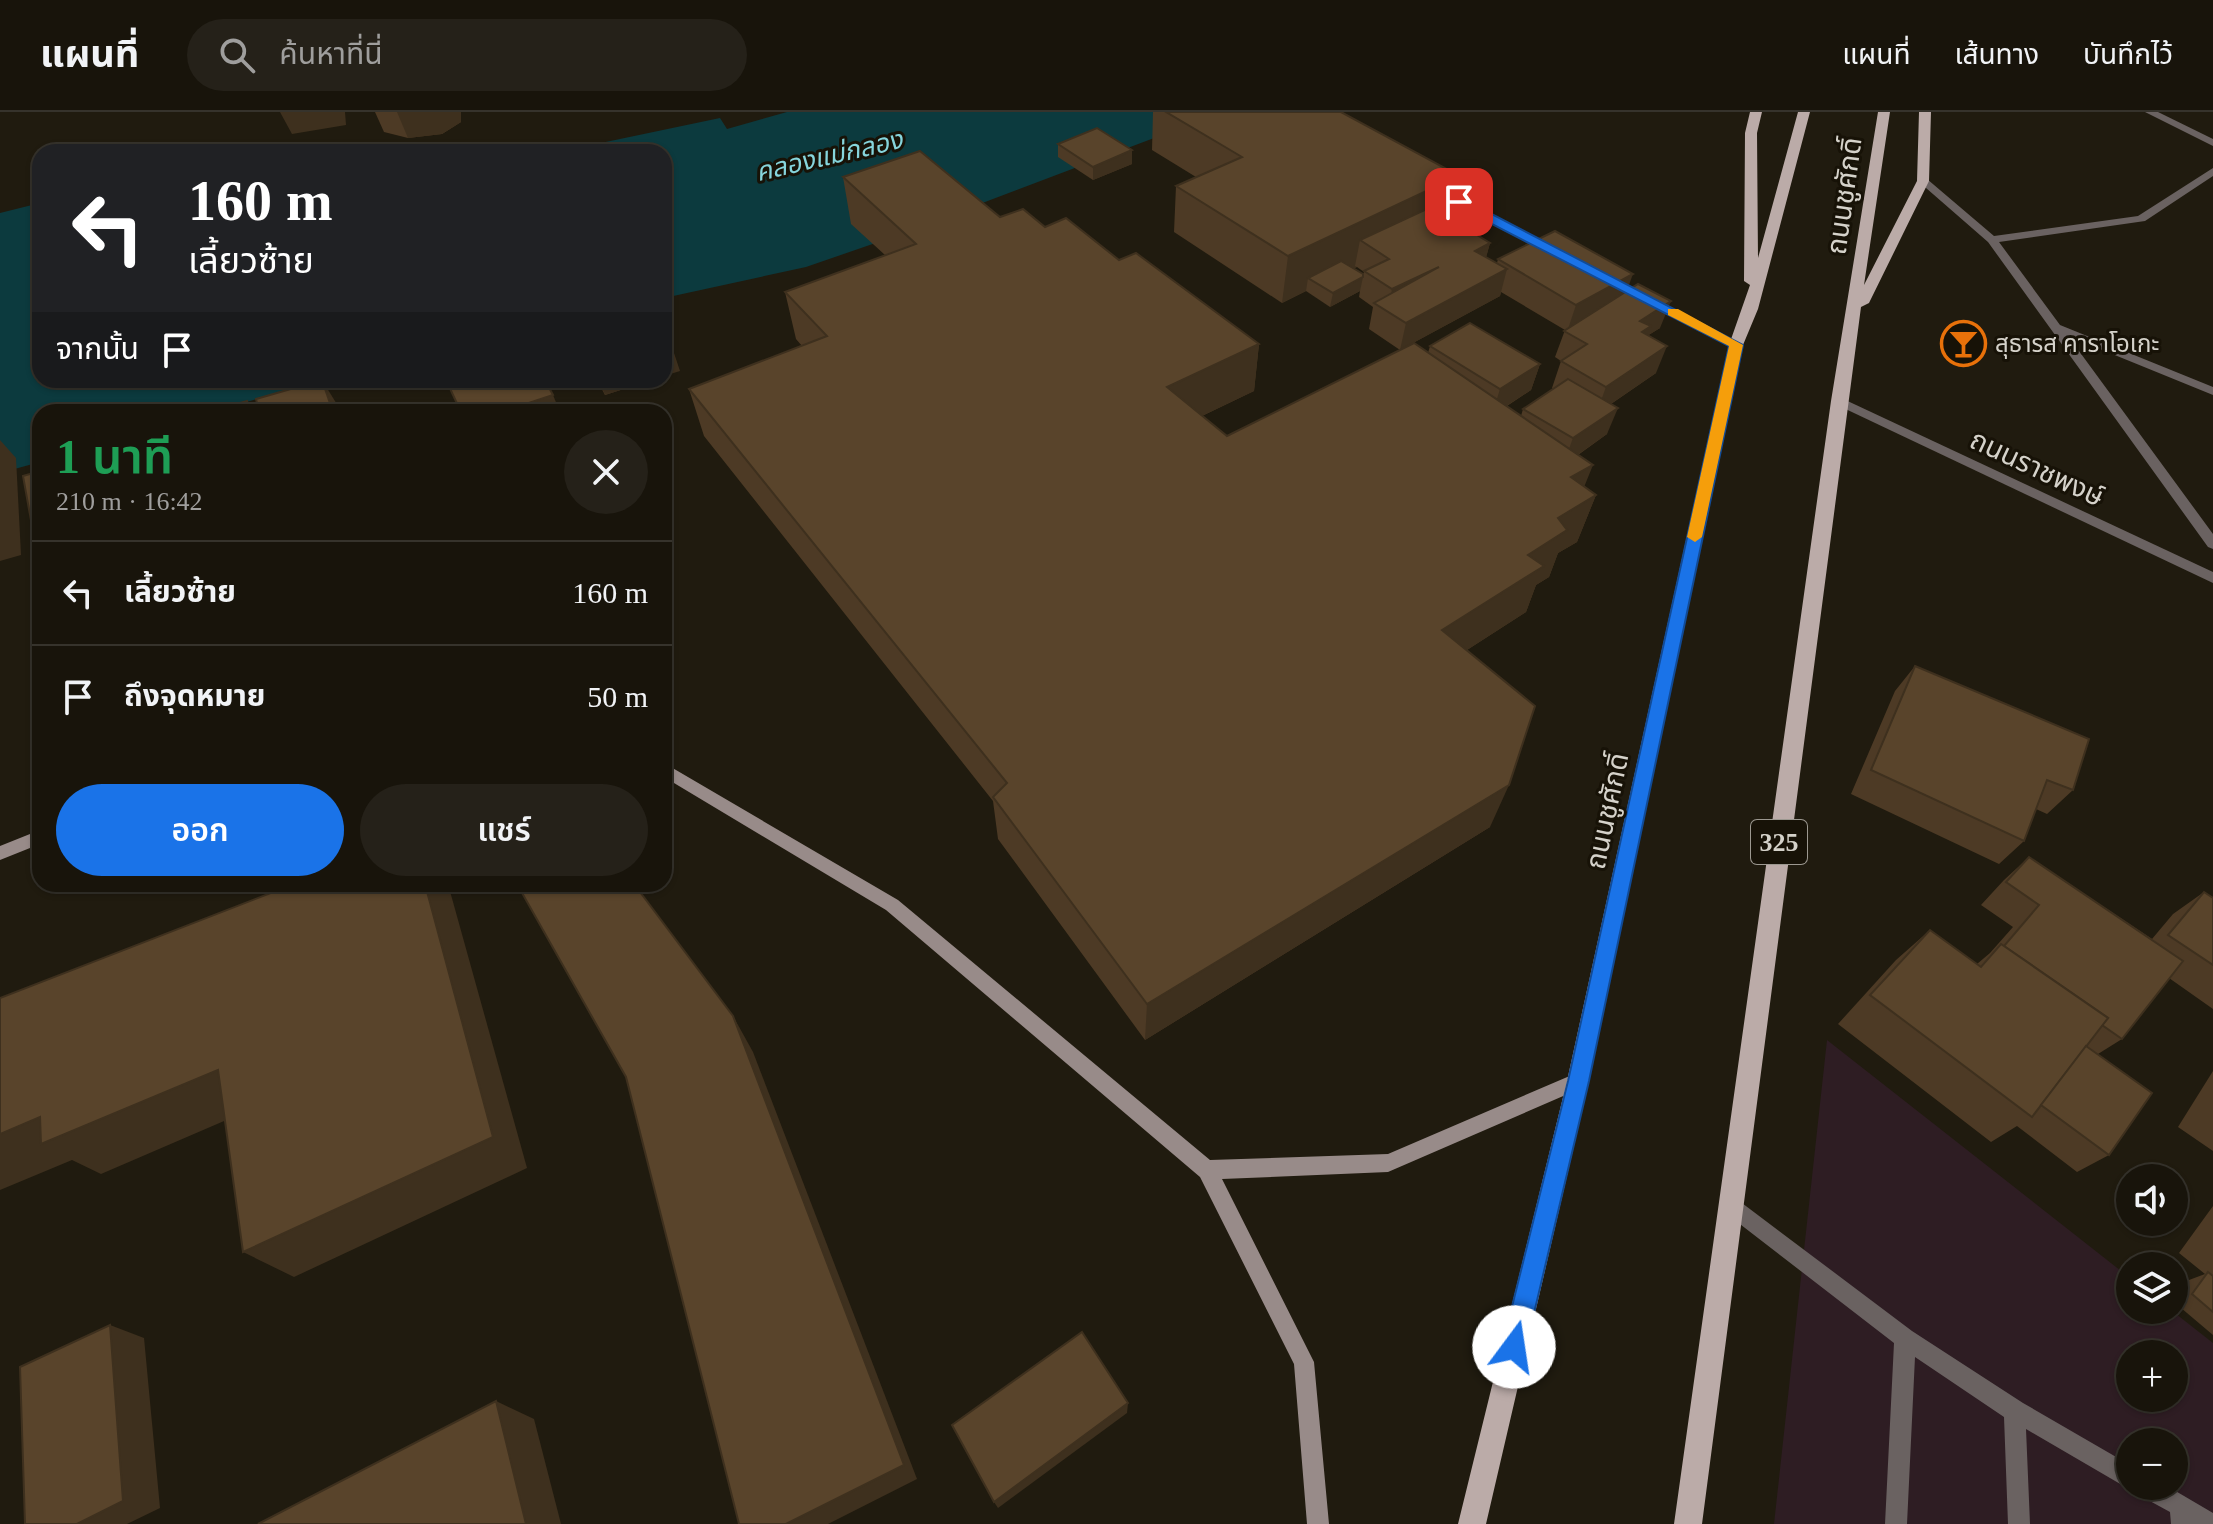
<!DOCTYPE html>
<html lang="th">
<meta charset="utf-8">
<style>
:root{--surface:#18140b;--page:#252119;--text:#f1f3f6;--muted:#9f9e9d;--line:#36332c;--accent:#1a73e8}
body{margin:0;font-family:"Times New Roman","Noto Sans Thai",serif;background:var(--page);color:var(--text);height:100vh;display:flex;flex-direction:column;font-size:30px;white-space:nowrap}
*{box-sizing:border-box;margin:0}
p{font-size:26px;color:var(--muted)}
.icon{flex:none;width:44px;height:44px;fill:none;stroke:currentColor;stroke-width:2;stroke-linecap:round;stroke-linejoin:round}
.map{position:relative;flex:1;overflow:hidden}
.drawer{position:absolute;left:32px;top:292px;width:640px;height:488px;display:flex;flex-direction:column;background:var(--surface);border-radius:24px;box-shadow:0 2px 6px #0004,0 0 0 2px var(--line)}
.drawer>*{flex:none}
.banner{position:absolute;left:32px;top:32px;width:640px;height:244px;border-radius:24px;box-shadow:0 2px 6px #0004,0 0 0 2px var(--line);background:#202124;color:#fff;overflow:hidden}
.fabs{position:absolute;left:2116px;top:1052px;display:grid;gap:16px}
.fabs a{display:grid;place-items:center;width:72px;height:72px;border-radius:50%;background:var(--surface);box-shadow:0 2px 6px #0004,0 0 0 2px var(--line);font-size:40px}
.pin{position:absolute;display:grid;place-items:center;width:68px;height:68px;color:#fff;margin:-34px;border-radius:16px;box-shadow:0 4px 12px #0006}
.me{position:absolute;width:88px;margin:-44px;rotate:14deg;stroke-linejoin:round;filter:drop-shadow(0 0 6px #0008)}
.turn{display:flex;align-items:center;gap:28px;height:168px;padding:0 24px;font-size:36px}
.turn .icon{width:104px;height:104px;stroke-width:2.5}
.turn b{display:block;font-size:56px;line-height:68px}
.then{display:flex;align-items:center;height:76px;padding:0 24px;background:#0003;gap:16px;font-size:30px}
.round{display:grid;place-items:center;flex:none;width:84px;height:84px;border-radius:42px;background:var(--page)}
.headline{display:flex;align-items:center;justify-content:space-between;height:136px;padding:0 24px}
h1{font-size:48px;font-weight:600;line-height:60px;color:#1e9e55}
.button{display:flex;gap:16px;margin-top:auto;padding:16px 24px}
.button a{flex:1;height:92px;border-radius:48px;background:var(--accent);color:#fff;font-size:32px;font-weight:600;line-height:92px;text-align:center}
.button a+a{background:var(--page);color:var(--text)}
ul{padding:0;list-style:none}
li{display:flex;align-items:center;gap:24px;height:104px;padding:0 24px;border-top:2px solid var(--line)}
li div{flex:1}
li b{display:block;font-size:30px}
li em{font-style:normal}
header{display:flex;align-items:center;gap:48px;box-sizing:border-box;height:112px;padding:0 40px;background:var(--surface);border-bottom:2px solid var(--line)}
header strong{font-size:38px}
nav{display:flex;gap:44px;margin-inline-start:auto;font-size:28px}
.search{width:560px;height:72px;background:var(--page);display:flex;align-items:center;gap:20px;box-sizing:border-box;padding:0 28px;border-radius:44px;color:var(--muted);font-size:30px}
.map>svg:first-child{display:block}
.commercial{fill:#2e1d23;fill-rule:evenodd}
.water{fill:#0c3a3e}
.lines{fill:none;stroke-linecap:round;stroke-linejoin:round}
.lane{fill:#6a6261;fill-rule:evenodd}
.street{fill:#6a6261;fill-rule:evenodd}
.secondary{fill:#988b89;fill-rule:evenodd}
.primary{fill:#bbaba8;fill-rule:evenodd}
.wall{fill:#4d3a25;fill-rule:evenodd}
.shaded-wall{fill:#3e301e}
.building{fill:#59442b;stroke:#3e301e;stroke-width:2}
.route{fill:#1a73e8;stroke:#114b97;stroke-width:2}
.slow{fill:#f59e0b}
.labels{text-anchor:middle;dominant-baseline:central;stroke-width:6;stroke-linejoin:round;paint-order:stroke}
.far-poi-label{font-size:24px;fill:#d5d2ca;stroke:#171207;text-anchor:start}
.far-water-label{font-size:26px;font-style:italic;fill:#86d5dc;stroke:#171207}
.shield{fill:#171207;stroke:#9c9890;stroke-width:2}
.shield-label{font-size:26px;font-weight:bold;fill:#d5d2ca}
.street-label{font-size:28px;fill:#d5d2ca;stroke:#171207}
</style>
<header>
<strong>แผนที่</strong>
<div class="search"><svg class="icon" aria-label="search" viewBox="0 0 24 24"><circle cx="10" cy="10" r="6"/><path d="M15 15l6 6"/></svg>ค้นหาที่นี่</div>
<nav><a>แผนที่</a><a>เส้นทาง</a><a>บันทึกไว้</a></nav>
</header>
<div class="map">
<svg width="2213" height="1412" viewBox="0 0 2213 1412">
<rect width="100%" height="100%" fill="#201b0f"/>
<!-- commercial -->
<path class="commercial" d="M1827 928 2130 1166V1198H2171L2213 1231V1412H1774ZM2130 1242H2174V1286H2130ZM2130 1330H2174V1374H2130Z"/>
<!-- water -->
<g class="water">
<polygon points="787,0 1211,0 1162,23 890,126 806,155 664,186 664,40 558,40 720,6 727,17"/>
<polygon points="40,91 40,268 322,268 212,300 40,300 40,350 0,361 0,101"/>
</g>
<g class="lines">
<!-- lane -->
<g class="lane">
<polygon points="1427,74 1435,74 1558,138 1549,140 1427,78"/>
<polygon points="1609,164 1740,231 1742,233 1732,235 1605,169 1605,165"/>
<polygon points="1730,1082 1912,1219 2023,1291 2130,1353 2130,1374 2167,1374 2213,1401 2213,1412 2171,1412 2170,1400 2137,1382 2134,1374 2130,1376 2122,1373 2026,1317 2030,1412 2008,1412 2004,1305 1915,1245 1907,1412 1885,1412 1894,1231 1723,1099 1720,1092 1723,1085"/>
</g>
<!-- street -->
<g class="street">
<polygon points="2145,0 2158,0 2213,27 2213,34"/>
<polygon points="2213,56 2213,64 2145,109 1999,130 2060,213 2213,275 2213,283 2068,224 2213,422 2213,437 2208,435 1988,130 1918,69 1927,67 1994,124 2138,104"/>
<polygon points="1839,285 2213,460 2213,471 1835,292 1835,286"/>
</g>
<!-- secondary -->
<g class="secondary">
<polygon points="664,651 898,788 1210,1048 1388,1042 1572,963 1578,960 1584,963 1587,969 1584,975 1388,1060 1222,1067 1314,1250 1329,1412 1307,1412 1294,1252 1200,1065 886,798 664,665"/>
<polygon points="40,718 40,732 0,748 0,734"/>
</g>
<!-- primary -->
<g class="primary">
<polygon points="1750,0 1762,0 1757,21 1758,146 1798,0 1810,0 1758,197 1743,233 1589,969 1486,1412 1458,1412 1567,969 1729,233 1750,173 1744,169 1745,21"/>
<polygon points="1878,0 1890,0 1864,173 1917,69 1919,0 1931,0 1929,69 1869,191 1861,195 1702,1412 1674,1412 1831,289"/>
</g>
</g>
<!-- wall -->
<g class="wall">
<polygon points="375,0 461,0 461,10 442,22 408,26 384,20"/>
<path d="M1153 0H1341L1456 62 1446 105 1490 131 1486 145 1497 151 1498 147 1627 179 1660 216 1647 224 1656 261 1611 292 1607 322 1578 343 1584 374 1596 383 1577 430 1558 441 1549 465 1536 473 1526 500 1467 538 1490 715 1145 928 998 727 993 689 704 324 689 277 802 234 796 227 785 180 885 143 851 112 843 65 1000 105 1045 115 1119 148 1259 232 1254 279 1202 304 1227 324 1428 241 1430 234 1540 252 1531 278 1507 294 1521 304 1523 297 1553 277 1552 276 1561 249 1555 245 1565 218 1501 180 1500 184 1400 238 1369 217 1373 195 1359 185 1360 179 1330 195 1306 179 1282 191 1174 120 1176 74 1196 65 1152 38ZM1357 155 1364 160 1363 162 1354 156Z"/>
<polygon points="1058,32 1132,38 1132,52 1093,68 1058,45"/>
<polygon points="597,268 652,268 605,283"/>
<polygon points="1915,554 2073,678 2047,702 2036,697 2024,729 1999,752 1851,682 1895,579"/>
<polygon points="2029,745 2152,827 2173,802 2204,780 2213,786 2213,897 2169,866 2122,927 2098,942 2109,1043 2077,1060 2017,1014 1991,1030 1838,912 1896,848 1930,818 1977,852 1990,841 2013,815 1981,793 2004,768"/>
<polygon points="2213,959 2213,1039 2178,1015"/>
<polygon points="2213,1094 2213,1223 2174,1190 2174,1187 2189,1168 2205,1162 2179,1141"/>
</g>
<!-- shaded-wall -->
<g class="shaded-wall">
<polygon points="280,0 345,0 346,13 292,22"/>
<polygon points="397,0 461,0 461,10 442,22 408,26"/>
<polygon points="1132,38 1132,52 1093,68 1093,55"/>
<polygon points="1456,62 1446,108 1360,128 1355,154 1357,155 1319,173 1308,166 1306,179 1282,191 1288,144"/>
<polygon points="1490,131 1483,157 1475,139"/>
<polygon points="1439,155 1388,200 1392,177"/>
<polygon points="1507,157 1500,184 1400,238 1406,211"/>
<polygon points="1633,162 1623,189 1567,220 1576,193"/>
<polygon points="1363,165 1360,179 1330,195 1333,181"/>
<polygon points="1671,189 1660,216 1647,224 1640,241 1640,209"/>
<polygon points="671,232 680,259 664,264 664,234"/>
<polygon points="1259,232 1254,279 1164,322 1167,275"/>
<polygon points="1667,234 1656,261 1596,302 1606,275"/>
<polygon points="1540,252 1531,278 1492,303 1500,277"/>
<polygon points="322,268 338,294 340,300 333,300"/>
<polygon points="436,268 465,268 440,275"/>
<polygon points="599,268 652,268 605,283"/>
<polygon points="553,283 560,300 501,300"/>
<polygon points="247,289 254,300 249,300"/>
<polygon points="1618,296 1607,322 1563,353 1573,326"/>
<polygon points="0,328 16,346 21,443 0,449"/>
<polygon points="1593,353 1576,395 1596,383 1577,430 1558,441 1549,465 1536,473 1526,500 1428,563 1442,518 1528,443 1571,365"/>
<polygon points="40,423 40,432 34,425"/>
<polygon points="1509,673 1490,715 1145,928 1147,892"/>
<polygon points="425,772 448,772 527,1056 294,1165 243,1140"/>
<polygon points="733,904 753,940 917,1367 828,1412 786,1412"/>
<polygon points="218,958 266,991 101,1062 72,1048 0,1078 0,1022 40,1005"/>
<polygon points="110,1213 144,1226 160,1396 127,1412 77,1412"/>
<polygon points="496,1289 534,1307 561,1412 526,1412"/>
<polygon points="1128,1291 1127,1301 998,1396 994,1390"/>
</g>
<!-- building -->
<g class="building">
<polygon points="1166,0 1341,0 1456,62 1435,75 1288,144 1176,74 1242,45"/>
<polygon points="1097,16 1132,38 1093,55 1058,32"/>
<polygon points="920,39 1000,105 1023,97 1045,115 1066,106 1119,148 1136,141 1259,232 1167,275 1227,324 1414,231 1593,353 1571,365 1596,383 1558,406 1567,418 1528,443 1544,454 1442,518 1535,594 1509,673 1147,892 993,685 1007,671 689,277 827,224 785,180 916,132 843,65"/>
<polygon points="1431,95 1490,131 1475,139 1507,157 1406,211 1374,191 1439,155 1392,177 1364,159 1389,147 1360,128"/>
<polygon points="1555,119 1633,162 1576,193 1498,147"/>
<polygon points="1341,149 1363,162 1363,165 1333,181 1308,166"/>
<polygon points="1638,172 1671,189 1640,209 1651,214 1642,220 1667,234 1606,275 1561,249 1587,232 1564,219"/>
<polygon points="1470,211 1540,252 1500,277 1430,234"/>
<polygon points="664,220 671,232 664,234"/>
<polygon points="1568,267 1618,296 1573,326 1523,297"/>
<polygon points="322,268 333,300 259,300 256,287"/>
<polygon points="446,268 545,268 553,283 501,300 461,300"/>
<polygon points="247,289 249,300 207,300"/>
<polygon points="40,359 40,423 34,425 23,364"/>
<polygon points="1915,554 2089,627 2073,678 2047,668 2024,729 1871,658"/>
<polygon points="2029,745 2183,849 2122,927 2102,913 2108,906 2004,834 2039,793 2006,770"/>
<polygon points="294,772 425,772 493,1025 243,1140 218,958 41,1032 40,1005 0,1022 0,886"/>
<polygon points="517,772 634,772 733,904 904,1353 786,1412 739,1412 626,965"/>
<polygon points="2204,780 2213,786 2213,853 2168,823"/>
<polygon points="1930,818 1981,855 2001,832 2108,906 2032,1005 1870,883"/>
<polygon points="2086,934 2152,981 2109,1043 2041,993"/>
<polygon points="2208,1160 2213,1164 2213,1200 2192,1182"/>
<polygon points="110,1213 123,1389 77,1412 25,1412 20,1255"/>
<polygon points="1082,1220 1128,1291 994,1390 952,1313"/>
<polygon points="496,1289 526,1412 258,1412"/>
</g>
<!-- route -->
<polygon class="route" points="1455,87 1463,87 1743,233 1589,969 1526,1235 1523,1243 1514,1246 1506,1243 1502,1235 1568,969 1729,234 1455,93"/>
<!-- slow -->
<polygon class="slow" points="1668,197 1678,197 1743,233 1702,425 1695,430 1687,425 1729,234 1668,203"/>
<!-- icons -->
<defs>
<symbol id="bar-ring" viewBox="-11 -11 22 22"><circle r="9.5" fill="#171207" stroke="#e8710a" stroke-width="1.5"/><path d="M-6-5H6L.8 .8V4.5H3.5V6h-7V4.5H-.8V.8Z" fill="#e8710a"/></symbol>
</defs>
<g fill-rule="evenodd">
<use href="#bar-ring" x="1938" y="206" width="51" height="51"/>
</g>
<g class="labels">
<!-- far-poi labels -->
<g class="far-poi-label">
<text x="1995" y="232">สุธารส คาราโอเกะ</text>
</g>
<!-- far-water labels -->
<g class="far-water-label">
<text transform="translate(829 44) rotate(-13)">คลองแม่กลอง</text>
</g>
<!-- shield labels -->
<rect class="shield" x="1751" y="708" width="56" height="44" rx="6"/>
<g class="shield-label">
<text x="1779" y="730">325</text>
</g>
<!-- street labels -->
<g class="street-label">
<text transform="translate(1844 84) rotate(-82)">ถนนชูศักดิ์</text>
<text transform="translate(2037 356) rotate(25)">ถนนราชพงษ์</text>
<text transform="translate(1607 699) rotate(-78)">ถนนชูศักดิ์</text>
</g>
</g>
</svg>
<div class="fabs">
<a><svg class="icon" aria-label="sound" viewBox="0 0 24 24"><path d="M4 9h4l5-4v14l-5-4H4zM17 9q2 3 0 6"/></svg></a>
<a><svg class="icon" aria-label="layers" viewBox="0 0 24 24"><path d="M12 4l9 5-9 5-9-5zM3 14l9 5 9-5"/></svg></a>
<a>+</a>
<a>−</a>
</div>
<div class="pin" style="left:1459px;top:90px;background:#d93025"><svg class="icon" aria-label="arrive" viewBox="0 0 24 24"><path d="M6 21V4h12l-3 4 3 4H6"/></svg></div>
<svg class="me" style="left:1514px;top:1235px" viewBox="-20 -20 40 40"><circle r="19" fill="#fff"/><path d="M0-13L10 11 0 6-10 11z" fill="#1a73e8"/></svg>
<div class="banner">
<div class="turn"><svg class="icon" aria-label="left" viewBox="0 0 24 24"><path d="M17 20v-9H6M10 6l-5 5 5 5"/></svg><div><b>160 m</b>เลี้ยวซ้าย</div></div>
<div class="then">จากนั้น<svg class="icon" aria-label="arrive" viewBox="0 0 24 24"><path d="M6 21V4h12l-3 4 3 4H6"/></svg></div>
</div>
<section class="drawer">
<div class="headline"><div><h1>1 นาที</h1><p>210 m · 16:42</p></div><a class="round"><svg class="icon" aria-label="close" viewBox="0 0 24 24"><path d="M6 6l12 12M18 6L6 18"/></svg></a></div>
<ul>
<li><svg class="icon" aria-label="left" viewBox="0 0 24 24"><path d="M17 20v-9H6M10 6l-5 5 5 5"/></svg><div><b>เลี้ยวซ้าย</b></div><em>160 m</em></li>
<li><svg class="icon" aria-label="arrive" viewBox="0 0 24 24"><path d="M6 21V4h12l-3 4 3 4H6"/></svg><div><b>ถึงจุดหมาย</b></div><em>50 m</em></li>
</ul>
<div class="button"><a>ออก</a><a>แชร์</a></div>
</section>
</div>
